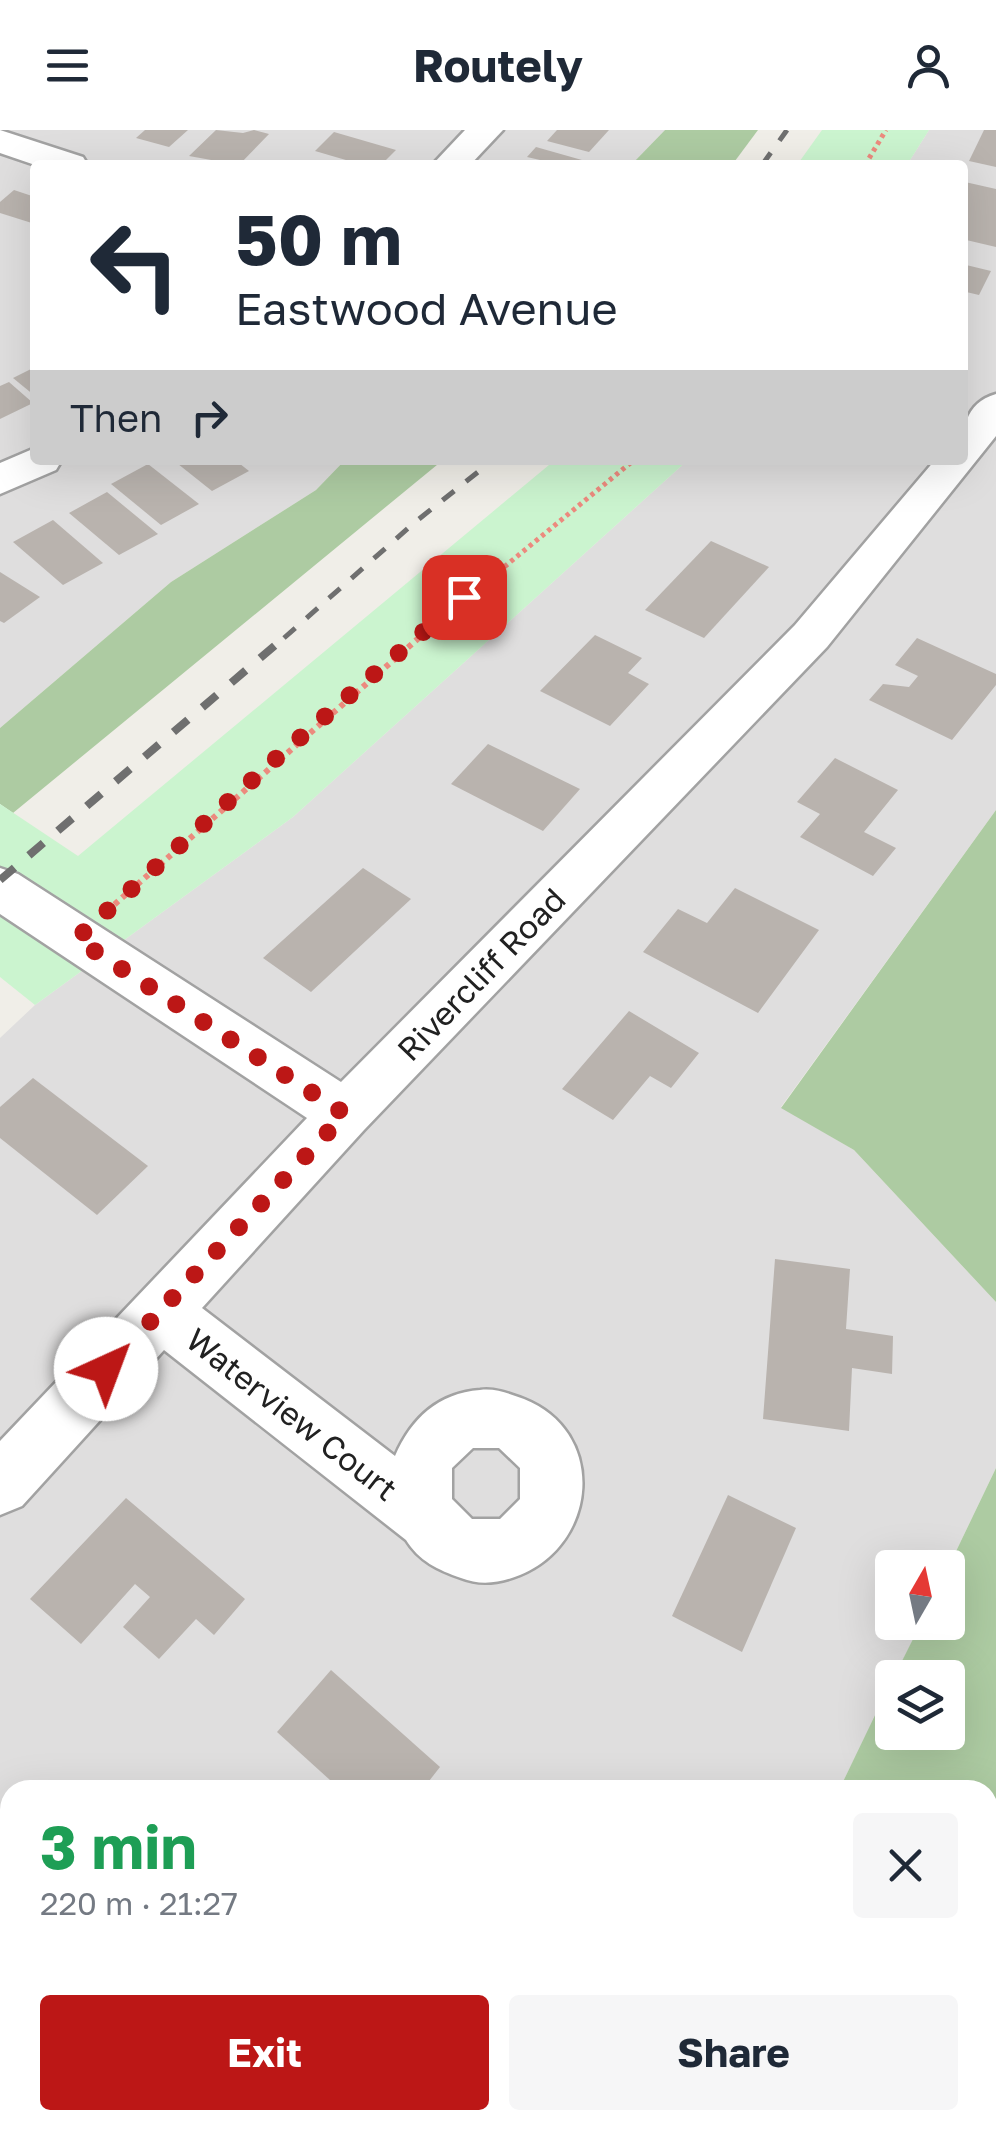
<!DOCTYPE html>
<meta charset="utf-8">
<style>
:root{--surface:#fff;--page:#f6f6f7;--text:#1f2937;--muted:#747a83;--accent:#bc1716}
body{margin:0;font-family:"Golos Text",sans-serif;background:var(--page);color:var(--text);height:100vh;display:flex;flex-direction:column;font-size:38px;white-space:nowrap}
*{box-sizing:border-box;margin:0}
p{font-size:32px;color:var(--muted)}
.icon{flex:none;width:55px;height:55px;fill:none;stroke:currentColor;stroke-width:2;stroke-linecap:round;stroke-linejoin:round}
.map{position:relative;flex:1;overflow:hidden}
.details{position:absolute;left:0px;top:1650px;width:998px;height:350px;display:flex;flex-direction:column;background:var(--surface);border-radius:30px 30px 0 0;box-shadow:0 10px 40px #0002}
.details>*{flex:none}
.hud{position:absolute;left:30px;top:30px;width:938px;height:305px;border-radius:10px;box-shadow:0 10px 40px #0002;background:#fff;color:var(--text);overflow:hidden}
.needle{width:65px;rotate:9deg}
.buttons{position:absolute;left:875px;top:1420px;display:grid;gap:20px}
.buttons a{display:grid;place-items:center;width:90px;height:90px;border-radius:10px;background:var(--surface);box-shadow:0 10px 40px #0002;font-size:50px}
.pin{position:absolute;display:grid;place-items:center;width:85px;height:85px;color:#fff;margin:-42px;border-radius:20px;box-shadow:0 5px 15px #0006}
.me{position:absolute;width:110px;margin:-55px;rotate:43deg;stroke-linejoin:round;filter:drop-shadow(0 0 8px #0008)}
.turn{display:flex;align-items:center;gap:35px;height:210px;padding:0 40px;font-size:45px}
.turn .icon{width:130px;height:130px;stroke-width:2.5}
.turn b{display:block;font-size:70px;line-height:85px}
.then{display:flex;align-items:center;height:95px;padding:0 40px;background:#0003;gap:20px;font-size:38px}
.round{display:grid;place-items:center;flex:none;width:105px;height:105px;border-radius:10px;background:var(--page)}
.headline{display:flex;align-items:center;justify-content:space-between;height:170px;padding:0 40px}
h1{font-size:60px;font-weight:700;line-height:75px;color:#1e9e55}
.primary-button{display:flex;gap:20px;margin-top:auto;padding:20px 40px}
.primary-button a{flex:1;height:115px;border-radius:10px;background:var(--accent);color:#fff;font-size:40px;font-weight:700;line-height:115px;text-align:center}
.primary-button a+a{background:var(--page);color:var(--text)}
header{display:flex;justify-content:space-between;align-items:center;height:130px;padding:0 40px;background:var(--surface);font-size:45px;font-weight:700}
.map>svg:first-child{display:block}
.residential{fill:#dfdede}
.forest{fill:#adcba2}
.park{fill:#cbf4cf}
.building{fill:#b9b3ae}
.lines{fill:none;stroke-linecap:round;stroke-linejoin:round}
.minor-casing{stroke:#a2a2a2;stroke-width:5}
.path-far1{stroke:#ec8a7e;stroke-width:5;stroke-dasharray:4 4;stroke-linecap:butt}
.path{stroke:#ec8a7e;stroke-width:6;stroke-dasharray:5 5;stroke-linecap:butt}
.minor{fill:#fff;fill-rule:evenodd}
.rail-far1{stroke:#6f6f6f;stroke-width:5;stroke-dasharray:15 15;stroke-linecap:butt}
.rail{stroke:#6f6f6f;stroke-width:8;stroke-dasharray:19 19;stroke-linecap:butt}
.route{stroke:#bc1716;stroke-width:18;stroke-dasharray:0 32.4}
.labels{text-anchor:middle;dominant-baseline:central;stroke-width:8;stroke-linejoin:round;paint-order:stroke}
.street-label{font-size:32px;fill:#212121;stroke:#fff}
</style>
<header><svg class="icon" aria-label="menu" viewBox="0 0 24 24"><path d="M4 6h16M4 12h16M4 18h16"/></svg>Routely<svg class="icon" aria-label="person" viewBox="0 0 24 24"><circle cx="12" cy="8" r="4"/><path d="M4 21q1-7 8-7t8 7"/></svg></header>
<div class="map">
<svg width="996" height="2000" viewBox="0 0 996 2000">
<rect width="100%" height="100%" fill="#f0eee8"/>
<!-- residential -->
<g class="residential">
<polygon points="0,0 665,0 631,35 35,35 35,330 345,330 316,360 171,452 0,598"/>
<polygon points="929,0 996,0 996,680 781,977 854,1020 996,1172 996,1338 948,1438 892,1438 892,1492 921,1493 839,1660 10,1660 10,1990 728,1990 730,2000 0,2000 0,908 35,875 293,687 688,330 962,330 962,35 907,35"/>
</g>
<!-- forest -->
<g class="forest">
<polygon points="665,0 758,0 732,35 631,35"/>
<polygon points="345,330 443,330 13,683 0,674 0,598 171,452 316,360"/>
<polygon points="996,680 996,1172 854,1020 781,978"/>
<polygon points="996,1338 996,2000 730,2000 728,1990 988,1990 988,1660 839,1660 892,1550 892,1602 948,1602 948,1548 894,1547 921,1493 948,1492 948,1438"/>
</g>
<!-- park -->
<g class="park">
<polygon points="822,0 929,0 907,35 797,35"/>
<polygon points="555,330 688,330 293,687 35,875 0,847 0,674 78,726"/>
</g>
<!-- building -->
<g class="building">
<polygon points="145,0 188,0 169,17 136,8"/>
<polygon points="216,0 243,3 254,0 269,4 239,35 189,26"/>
<polygon points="557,0 609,0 589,22 547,11"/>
<polygon points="984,0 996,0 996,37 969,31"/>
<polygon points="334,2 396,20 381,35 363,35 315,21"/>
<polygon points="536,17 596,34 596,35 536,35 540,30 527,27"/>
<polygon points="965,52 996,59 996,117 962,109"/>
<polygon points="14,60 35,67 35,94 0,83 0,72"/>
<polygon points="962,134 991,141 979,165 962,161"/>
<polygon points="35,237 35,266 13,248"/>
<polygon points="9,252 33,273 0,289 0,256"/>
<polygon points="173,330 235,330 249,341 212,361"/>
<polygon points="148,334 199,374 161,395 111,354"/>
<polygon points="107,362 158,404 119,425 69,383"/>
<polygon points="53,390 103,433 63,455 13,412"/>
<polygon points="711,411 769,437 704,508 645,480"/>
<polygon points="0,442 40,467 4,493 0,491"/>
<polygon points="595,505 642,528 628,543 649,554 610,596 540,561"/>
<polygon points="917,508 996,544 996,555 952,610 869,570 883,554 909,557 918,546 895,535"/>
<polygon points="488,614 580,659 543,701 451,654"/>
<polygon points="835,628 898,660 864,702 896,718 873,746 800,707 820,684 797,672"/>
<polygon points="363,738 411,769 311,862 263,828"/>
<polygon points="735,758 819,800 758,883 643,822 678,779 707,793"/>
<polygon points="629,881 699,923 671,958 650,946 613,990 562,959"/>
<polygon points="33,948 148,1036 97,1085 0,1008 0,977"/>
<polygon points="775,1129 850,1139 846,1199 893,1206 892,1244 852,1238 849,1301 763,1289"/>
<polygon points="728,1365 796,1398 742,1522 672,1486"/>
<polygon points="126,1368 245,1469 214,1505 196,1489 159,1529 123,1497 150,1467 135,1454 81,1514 30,1469"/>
<polygon points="331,1540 440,1637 422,1660 341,1660 277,1602"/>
</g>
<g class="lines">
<defs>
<g id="minor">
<polygon points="0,0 83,27 88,35 35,35 0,23"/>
<polygon points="465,0 503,0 470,35 432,35"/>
<path d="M996 264V306L827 517 364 1000 202 1178 395 1326C411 1289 438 1263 480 1260 496 1258 510 1264 524 1269 607 1302 598 1413 520 1445 500 1453 481 1456 461 1448 438 1440 419 1431 406 1410L164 1220 22 1376 0 1385V1311L307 988 0 784V738L18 744 341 952 795 495 935 330H962C962 301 964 273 996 264ZM473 1318H499L520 1338V1369L500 1389H472L452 1369V1338Z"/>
<polygon points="35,318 35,330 62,330 56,340 0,364 0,333"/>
</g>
</defs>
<!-- minor casing -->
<use href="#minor" class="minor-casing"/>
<!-- path-far1 -->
<g class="path-far1">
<polyline points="865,35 886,0"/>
<polyline points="418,508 634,330"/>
</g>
<!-- path -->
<polyline class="path" points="107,781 421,506"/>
<!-- minor -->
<use href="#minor" class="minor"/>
<!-- rail-far1 -->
<g class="rail-far1">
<polyline points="762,35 787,0"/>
<polyline points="284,508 414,393 493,330"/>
</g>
<!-- rail -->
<polyline class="rail" points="0,750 286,506"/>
</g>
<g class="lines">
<!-- route -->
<polyline class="route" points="106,1239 345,984 76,809 280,625 464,467"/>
</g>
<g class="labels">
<!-- street labels -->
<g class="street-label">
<text transform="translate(481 844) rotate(-46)">Rivercliff Road</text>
<text transform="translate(292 1284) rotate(38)">Waterview Court</text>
</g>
</g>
</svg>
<div class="buttons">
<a><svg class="needle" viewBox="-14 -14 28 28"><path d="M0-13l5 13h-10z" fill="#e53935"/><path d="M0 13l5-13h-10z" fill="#747a83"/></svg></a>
<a><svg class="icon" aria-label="layers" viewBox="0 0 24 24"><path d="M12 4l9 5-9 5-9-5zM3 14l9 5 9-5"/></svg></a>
</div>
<div class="pin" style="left:464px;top:467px;background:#d93025"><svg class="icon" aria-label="arrive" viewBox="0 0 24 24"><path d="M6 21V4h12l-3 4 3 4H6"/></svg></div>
<svg class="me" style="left:106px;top:1239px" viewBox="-20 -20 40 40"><circle r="19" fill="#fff"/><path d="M0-13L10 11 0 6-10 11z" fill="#bc1716"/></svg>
<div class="hud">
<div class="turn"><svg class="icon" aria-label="left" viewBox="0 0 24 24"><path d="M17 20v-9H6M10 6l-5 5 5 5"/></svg><div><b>50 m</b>Eastwood Avenue</div></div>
<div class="then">Then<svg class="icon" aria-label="right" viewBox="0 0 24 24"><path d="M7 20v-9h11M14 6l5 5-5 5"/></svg></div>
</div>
<section class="details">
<div class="headline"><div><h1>3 min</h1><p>220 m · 21:27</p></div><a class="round"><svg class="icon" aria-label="close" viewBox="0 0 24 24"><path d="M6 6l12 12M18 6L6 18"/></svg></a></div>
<div class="primary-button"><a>Exit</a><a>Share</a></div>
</section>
</div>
